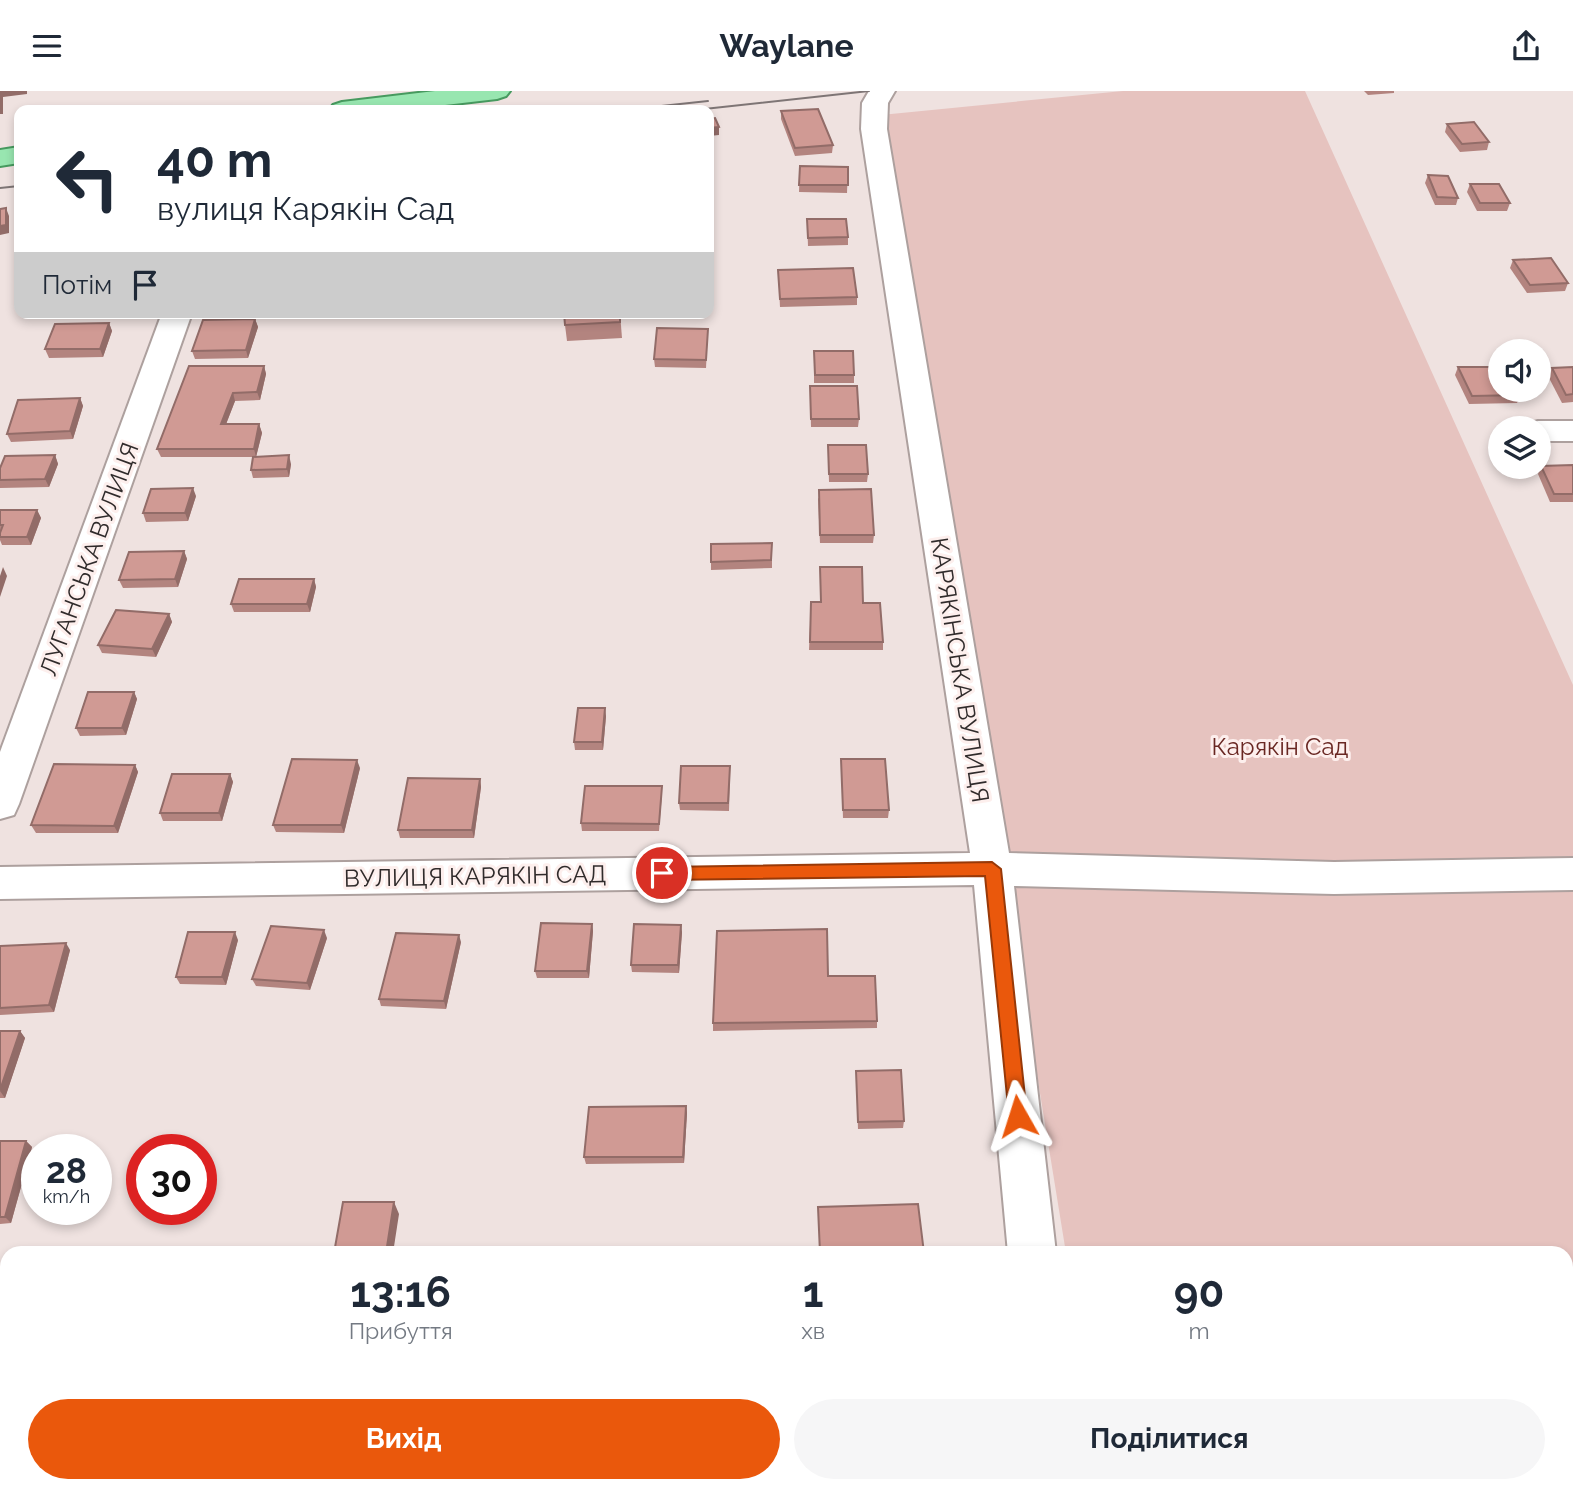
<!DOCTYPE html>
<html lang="uk">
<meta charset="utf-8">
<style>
:root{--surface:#fff;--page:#f6f6f7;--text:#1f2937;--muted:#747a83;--accent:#ea580c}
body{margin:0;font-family:Raleway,sans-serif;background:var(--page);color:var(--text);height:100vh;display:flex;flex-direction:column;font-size:26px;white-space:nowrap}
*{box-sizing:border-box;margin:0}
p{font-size:23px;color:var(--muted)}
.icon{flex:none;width:38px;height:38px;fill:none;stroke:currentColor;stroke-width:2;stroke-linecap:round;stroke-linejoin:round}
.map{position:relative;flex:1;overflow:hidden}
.sheet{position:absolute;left:0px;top:1155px;width:1573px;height:247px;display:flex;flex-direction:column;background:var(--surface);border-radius:21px 21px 0 0;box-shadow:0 4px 10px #0003}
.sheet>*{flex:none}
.banner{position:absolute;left:14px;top:14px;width:700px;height:214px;border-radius:14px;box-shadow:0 4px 10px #0003;background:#fff;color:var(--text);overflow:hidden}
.tools{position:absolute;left:1488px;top:248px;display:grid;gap:14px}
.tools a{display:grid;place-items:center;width:63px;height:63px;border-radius:50%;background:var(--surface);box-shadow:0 4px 10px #0003;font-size:35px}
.speed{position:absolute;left:21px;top:1043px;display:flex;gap:14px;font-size:35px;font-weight:700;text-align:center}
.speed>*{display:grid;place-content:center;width:91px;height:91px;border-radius:50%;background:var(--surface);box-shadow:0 4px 10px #0003;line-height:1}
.speed small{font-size:18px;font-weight:400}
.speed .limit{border:10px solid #d22;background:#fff;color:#111}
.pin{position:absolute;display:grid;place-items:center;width:60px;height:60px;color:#fff;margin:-30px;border:4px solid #fff;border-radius:50%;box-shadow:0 2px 7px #0007}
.me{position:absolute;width:77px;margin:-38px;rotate:354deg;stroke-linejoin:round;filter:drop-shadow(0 0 5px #0008)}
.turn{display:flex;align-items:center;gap:24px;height:147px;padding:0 28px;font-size:32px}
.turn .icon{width:91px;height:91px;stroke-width:2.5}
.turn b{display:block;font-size:49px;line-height:60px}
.then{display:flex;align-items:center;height:66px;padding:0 28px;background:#0003;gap:14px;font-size:26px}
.eta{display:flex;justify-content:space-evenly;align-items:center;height:119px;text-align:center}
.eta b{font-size:42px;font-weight:700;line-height:49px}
.primary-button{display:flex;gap:14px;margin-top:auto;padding:14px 28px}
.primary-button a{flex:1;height:80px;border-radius:42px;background:var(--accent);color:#fff;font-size:28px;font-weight:700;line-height:80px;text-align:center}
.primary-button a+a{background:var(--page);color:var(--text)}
header{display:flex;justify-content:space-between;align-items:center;height:91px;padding:0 28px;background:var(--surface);font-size:32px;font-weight:700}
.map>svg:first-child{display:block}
.green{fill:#e6c3bf}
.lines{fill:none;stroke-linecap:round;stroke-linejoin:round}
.minor-casing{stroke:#ada09e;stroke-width:4}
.major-casing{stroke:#479a5f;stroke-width:4}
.minor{fill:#fff;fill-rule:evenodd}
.major{fill:#98e6b0;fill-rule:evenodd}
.tram{stroke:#7e7575;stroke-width:2}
.wall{fill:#b3847f}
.shaded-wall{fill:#926c68}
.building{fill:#d09a94;stroke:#926c68;stroke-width:2}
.route{fill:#ea580c;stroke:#983908;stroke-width:2}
.labels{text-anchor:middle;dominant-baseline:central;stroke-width:6;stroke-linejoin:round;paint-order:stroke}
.street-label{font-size:24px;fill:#302b2b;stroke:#fdefed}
.park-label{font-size:24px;fill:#692722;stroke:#fdefed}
</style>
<header><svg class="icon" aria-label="menu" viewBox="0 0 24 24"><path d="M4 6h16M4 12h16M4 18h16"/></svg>Waylane<svg class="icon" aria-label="share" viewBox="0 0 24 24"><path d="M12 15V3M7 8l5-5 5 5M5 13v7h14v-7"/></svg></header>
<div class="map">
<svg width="1573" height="1401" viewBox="0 0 1573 1401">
<rect width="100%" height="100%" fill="#efe2e0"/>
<!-- green -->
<polygon class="green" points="1123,0 1305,0 1573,594 1573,1401 1105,1401 1104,1395 1566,1395 1566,1162 1066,1162 881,24"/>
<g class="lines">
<defs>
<g id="minor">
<polygon points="869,0 895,0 888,12 887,38 1009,762 1334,771 1573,767 1573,799 1334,803 1014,795 1056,1162 1008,1162 974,794 0,808 0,776 970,762 861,38 862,12"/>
<polygon points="162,222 192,222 19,713 14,724 0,728 0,661"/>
<polygon points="1538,330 1573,330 1573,350 1538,350 1538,338 1524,338 1527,333"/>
<rect x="1031" y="1395" width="52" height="6"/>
</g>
<g id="major">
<polygon points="435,0 510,0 506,5 497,8 402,19 329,19 333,14 342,11"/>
<polygon points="19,56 19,72 0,75 0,59"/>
</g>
</defs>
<!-- minor casing -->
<use href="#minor" class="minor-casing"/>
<!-- major casing -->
<use href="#major" class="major-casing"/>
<!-- minor -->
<use href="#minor" class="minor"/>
<!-- major -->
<use href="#major" class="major"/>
<!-- tram -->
<g class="tram">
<polyline points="624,19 708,10"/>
<polyline points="695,19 869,0"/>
<polyline points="0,97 19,95"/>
</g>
</g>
<!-- wall -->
<g class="wall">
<polygon points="1364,0 1394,0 1394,2 1368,4"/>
<polygon points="781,20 833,54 832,62 795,65 781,28"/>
<polygon points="1447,33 1489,51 1487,59 1460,61 1445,41"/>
<polygon points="800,75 848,76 847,102 799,101"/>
<polygon points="1428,84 1458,107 1456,114 1435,114 1425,92"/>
<polygon points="1470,93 1510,112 1507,120 1477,120 1467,101"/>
<polygon points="807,128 848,146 848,154 808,155"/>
<polygon points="1513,169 1568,192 1565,200 1527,202 1510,177"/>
<polygon points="778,179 857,206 857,214 780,216"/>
<polygon points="217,222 313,222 312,227 218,225"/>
<polygon points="620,222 622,247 567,250 565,234"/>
<polygon points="255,228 258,236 248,267 195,268 192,260"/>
<polygon points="109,232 112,240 103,266 49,267 45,258"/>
<polygon points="708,238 706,277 655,276 654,268"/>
<polygon points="814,260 854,284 854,292 814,292"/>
<polygon points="264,275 266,283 260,309 235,310 226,333 259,333 262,342 256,366 161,366 157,358"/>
<polygon points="1458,276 1521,304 1517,312 1469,313 1455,284"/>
<polygon points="1573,276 1573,311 1562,312 1548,285 1552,277"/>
<polygon points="810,295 859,328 858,336 811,336"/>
<polygon points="80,307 83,315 73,348 11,351 7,343"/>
<polygon points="828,354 868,383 867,391 829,391"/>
<polygon points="55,364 58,373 49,396 0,397 0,377"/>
<polygon points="291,373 289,386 253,387 251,379"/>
<polygon points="1573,374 1573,411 1550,411 1538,383 1541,375"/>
<polygon points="196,405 188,430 146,431 143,422"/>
<polygon points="818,407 874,444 873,452 820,452"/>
<polygon points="0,419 37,419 41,427 31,454 2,454 0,449"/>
<polygon points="772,452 772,477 711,479 711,453"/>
<polygon points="184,460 187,468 178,496 123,497 119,489"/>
<polygon points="314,488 316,496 310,521 234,521 231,513"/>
<polygon points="811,511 863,512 883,551 883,559 809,559"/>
<polygon points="169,523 172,531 156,566 102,562 98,554"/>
<polygon points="134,601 137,608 126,644 80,645 76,637"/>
<polygon points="606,625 603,659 575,659 574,651"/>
<polygon points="841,668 889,719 888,727 843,727"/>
<polygon points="135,674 138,681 118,742 36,742 31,734"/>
<polygon points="360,677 344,742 276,741 273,734"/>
<polygon points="730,682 729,720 680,719 679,712"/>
<polygon points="230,683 233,691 222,730 163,730 160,722"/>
<polygon points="480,688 481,696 474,747 400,747 398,739"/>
<polygon points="662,703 659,740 582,740 581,732"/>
<polygon points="592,833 593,840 589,887 537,887 535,880"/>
<polygon points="682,841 679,882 632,881 631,874"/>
<polygon points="327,847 310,899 256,895 252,888"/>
<polygon points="238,849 226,894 180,893 176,886"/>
<polygon points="461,851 446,918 381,915 379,908"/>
<polygon points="0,855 70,859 54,921 0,924"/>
<polygon points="828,885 877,930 877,937 713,940 713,932"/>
<polygon points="0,940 20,940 25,947 5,1007 0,1007"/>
<polygon points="856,980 904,1030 903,1037 858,1038"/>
<polygon points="686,1015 687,1022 684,1072 586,1073 584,1066"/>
<polygon points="0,1050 26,1050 32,1056 11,1132 0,1133"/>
</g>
<!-- shaded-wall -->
<g class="shaded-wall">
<polygon points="0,0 27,0 27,3 3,6 3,23 0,23"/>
<polygon points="719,36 719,44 709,45 709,37"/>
<polygon points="6,117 9,125 9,142 0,144 0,135"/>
<polygon points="255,228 258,236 248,267 246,259"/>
<polygon points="109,232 112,240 103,266 100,258"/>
<polygon points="264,275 266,283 260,309 257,301"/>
<polygon points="233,302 235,310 223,341 221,333"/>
<polygon points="80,307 83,315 73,348 70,340"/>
<polygon points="259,333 262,342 256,366 254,358"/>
<polygon points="55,364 58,373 49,396 45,388"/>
<polygon points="289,364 291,373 289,386 287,378"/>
<polygon points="193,397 196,405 188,430 185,422"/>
<polygon points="37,419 41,427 31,454 27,446"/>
<polygon points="184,460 187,468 178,496 175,488"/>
<polygon points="3,476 7,485 0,506 0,485"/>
<polygon points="314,488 316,496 310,521 307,513"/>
<polygon points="169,523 172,531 156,566 152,558"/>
<polygon points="134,601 137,608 126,644 122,637"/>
<polygon points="605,617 606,625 603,659 602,651"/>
<polygon points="357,669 360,677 344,742 341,734"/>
<polygon points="135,674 138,681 118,742 114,735"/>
<polygon points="230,683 233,691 222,730 219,722"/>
<polygon points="480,688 481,696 474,747 472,739"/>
<polygon points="592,833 593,840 589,887 587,880"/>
<polygon points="681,834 682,841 679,882 678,874"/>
<polygon points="324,839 327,847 310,899 307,892"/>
<polygon points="235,841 238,849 226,894 222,886"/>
<polygon points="459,844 461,851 446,918 444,910"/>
<polygon points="66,852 70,859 54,921 49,914"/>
<polygon points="20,940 25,947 5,1007 0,1000"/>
<polygon points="686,1015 687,1022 684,1072 683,1066"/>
<polygon points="26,1050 32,1056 11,1132 5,1126"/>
<polygon points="394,1111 399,1123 393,1162 386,1162"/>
<polygon points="139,1395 145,1395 144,1401 137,1401"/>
<polygon points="311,1395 316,1395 315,1401 310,1401"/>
<polygon points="452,1395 455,1395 454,1401 451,1401"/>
</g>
<!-- building -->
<g class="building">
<polygon points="818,18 833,54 795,57 781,20"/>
<polygon points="715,27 719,36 709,37 709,28"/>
<polygon points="1474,31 1489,51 1462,53 1447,33"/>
<polygon points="800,75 848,76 848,94 799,94"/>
<polygon points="1428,84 1448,85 1458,107 1437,106"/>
<polygon points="1470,93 1499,93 1510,112 1480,112"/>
<polygon points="6,117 6,134 0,135 0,118"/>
<polygon points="807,128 846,128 848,146 808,147"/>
<polygon points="1551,167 1568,192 1530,194 1513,169"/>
<polygon points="853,177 857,206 780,208 778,179"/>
<polygon points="564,222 620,222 620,231 565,234"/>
<polygon points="255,228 246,259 192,260 203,229"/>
<polygon points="109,232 100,258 45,258 55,233"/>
<polygon points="657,237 708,238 706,269 654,268"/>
<polygon points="814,260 853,260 854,284 815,284"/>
<polygon points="189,275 264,275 257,301 233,302 221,333 259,333 254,358 157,358"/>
<polygon points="1458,276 1500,276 1500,299 1518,299 1521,304 1472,305"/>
<polygon points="1573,276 1573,303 1566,304 1552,277"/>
<polygon points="810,295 857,295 859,328 811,328"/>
<polygon points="80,307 70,340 7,343 18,309"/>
<polygon points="828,354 866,354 868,383 829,383"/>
<polygon points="55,364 45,388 0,389 0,377 5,365"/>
<polygon points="289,364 287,378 251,379 253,366"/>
<polygon points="1573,374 1573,403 1554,403 1541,375"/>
<polygon points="193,397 185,422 143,422 151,398"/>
<polygon points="871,398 874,444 820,444 819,399"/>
<polygon points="0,419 37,419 27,446 0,446 0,442 3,434 0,434"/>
<polygon points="772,452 771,469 711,471 711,453"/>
<polygon points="184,460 175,488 119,489 129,461"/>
<polygon points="820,476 862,476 863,512 880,512 883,551 810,551 811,511 821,511"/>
<polygon points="239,488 314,488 307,513 231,513"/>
<polygon points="116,519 169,523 152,558 98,554"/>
<polygon points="88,601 134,601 122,637 76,637"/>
<polygon points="578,617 605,617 602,651 574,651"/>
<polygon points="292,668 357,669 341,734 273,734"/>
<polygon points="841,668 885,668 889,719 843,719"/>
<polygon points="54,673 135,674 114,735 31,734"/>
<polygon points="681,675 730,675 728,712 679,712"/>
<polygon points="172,683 230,683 219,722 160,722"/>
<polygon points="408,687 480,688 472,739 398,739"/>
<polygon points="585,695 662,695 659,733 581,732"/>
<polygon points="541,832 592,833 587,880 535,880"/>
<polygon points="634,833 681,834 678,874 631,874"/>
<polygon points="271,835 324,839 307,892 252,888"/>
<polygon points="827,838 828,885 875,885 877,930 713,932 717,840"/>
<polygon points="188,841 235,841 222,886 176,886"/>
<polygon points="396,842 459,844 444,910 379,908"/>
<polygon points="66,852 49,914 0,917 0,855"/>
<polygon points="0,940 20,940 0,999"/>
<polygon points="901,979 904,1030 858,1031 856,980"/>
<polygon points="686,1015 683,1066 584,1066 589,1016"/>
<polygon points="0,1050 26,1050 5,1126 0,1126"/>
<polygon points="343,1111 394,1111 386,1162 334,1162"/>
<polygon points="918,1113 924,1162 820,1162 818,1116"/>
<polygon points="61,1395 139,1395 137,1401 60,1401"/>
<polygon points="235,1395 311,1395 310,1401 233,1401"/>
<polygon points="374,1395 452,1395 451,1401 373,1401"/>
<polygon points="561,1395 634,1395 634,1401 560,1401"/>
<polygon points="861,1395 944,1395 944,1400 861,1401"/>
</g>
<!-- route -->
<polygon class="route" points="992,771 1001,778 1027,1025 1025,1031 1018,1033 1011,1031 1009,1025 985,785 662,789 653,782 662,776"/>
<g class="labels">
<!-- street labels -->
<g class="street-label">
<text transform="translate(89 468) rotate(-70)">ЛУГАНСЬКА ВУЛИЦЯ</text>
<text transform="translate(960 579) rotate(81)">КАРЯКІНСЬКА ВУЛИЦЯ</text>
<text transform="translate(475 785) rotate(-1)">ВУЛИЦЯ КАРЯКІН САД</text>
</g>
<!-- park labels -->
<g class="park-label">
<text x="1280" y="655">Карякін Сад</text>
</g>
</g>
</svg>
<div class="tools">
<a><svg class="icon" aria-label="sound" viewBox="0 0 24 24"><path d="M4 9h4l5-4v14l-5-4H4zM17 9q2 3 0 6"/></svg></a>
<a><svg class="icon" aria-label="layers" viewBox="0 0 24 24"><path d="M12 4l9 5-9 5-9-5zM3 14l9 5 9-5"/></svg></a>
</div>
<div class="speed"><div>28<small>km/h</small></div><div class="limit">30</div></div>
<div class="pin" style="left:662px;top:782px;background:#d93025"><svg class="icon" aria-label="arrive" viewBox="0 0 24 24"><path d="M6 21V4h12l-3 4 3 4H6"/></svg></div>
<svg class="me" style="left:1018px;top:1025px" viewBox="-20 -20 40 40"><path d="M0-17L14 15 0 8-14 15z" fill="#ea580c" stroke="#fff" stroke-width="4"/></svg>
<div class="banner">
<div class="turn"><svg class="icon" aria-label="left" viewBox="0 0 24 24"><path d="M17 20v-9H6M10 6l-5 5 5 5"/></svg><div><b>40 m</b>вулиця Карякін Сад</div></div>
<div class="then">Потім<svg class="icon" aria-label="arrive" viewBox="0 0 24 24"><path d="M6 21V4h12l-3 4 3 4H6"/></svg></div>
</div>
<section class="sheet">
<div class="eta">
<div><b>13:16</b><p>Прибуття</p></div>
<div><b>1</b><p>хв</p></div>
<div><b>90</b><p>m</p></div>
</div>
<div class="primary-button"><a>Вихід</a><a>Поділитися</a></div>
</section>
</div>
